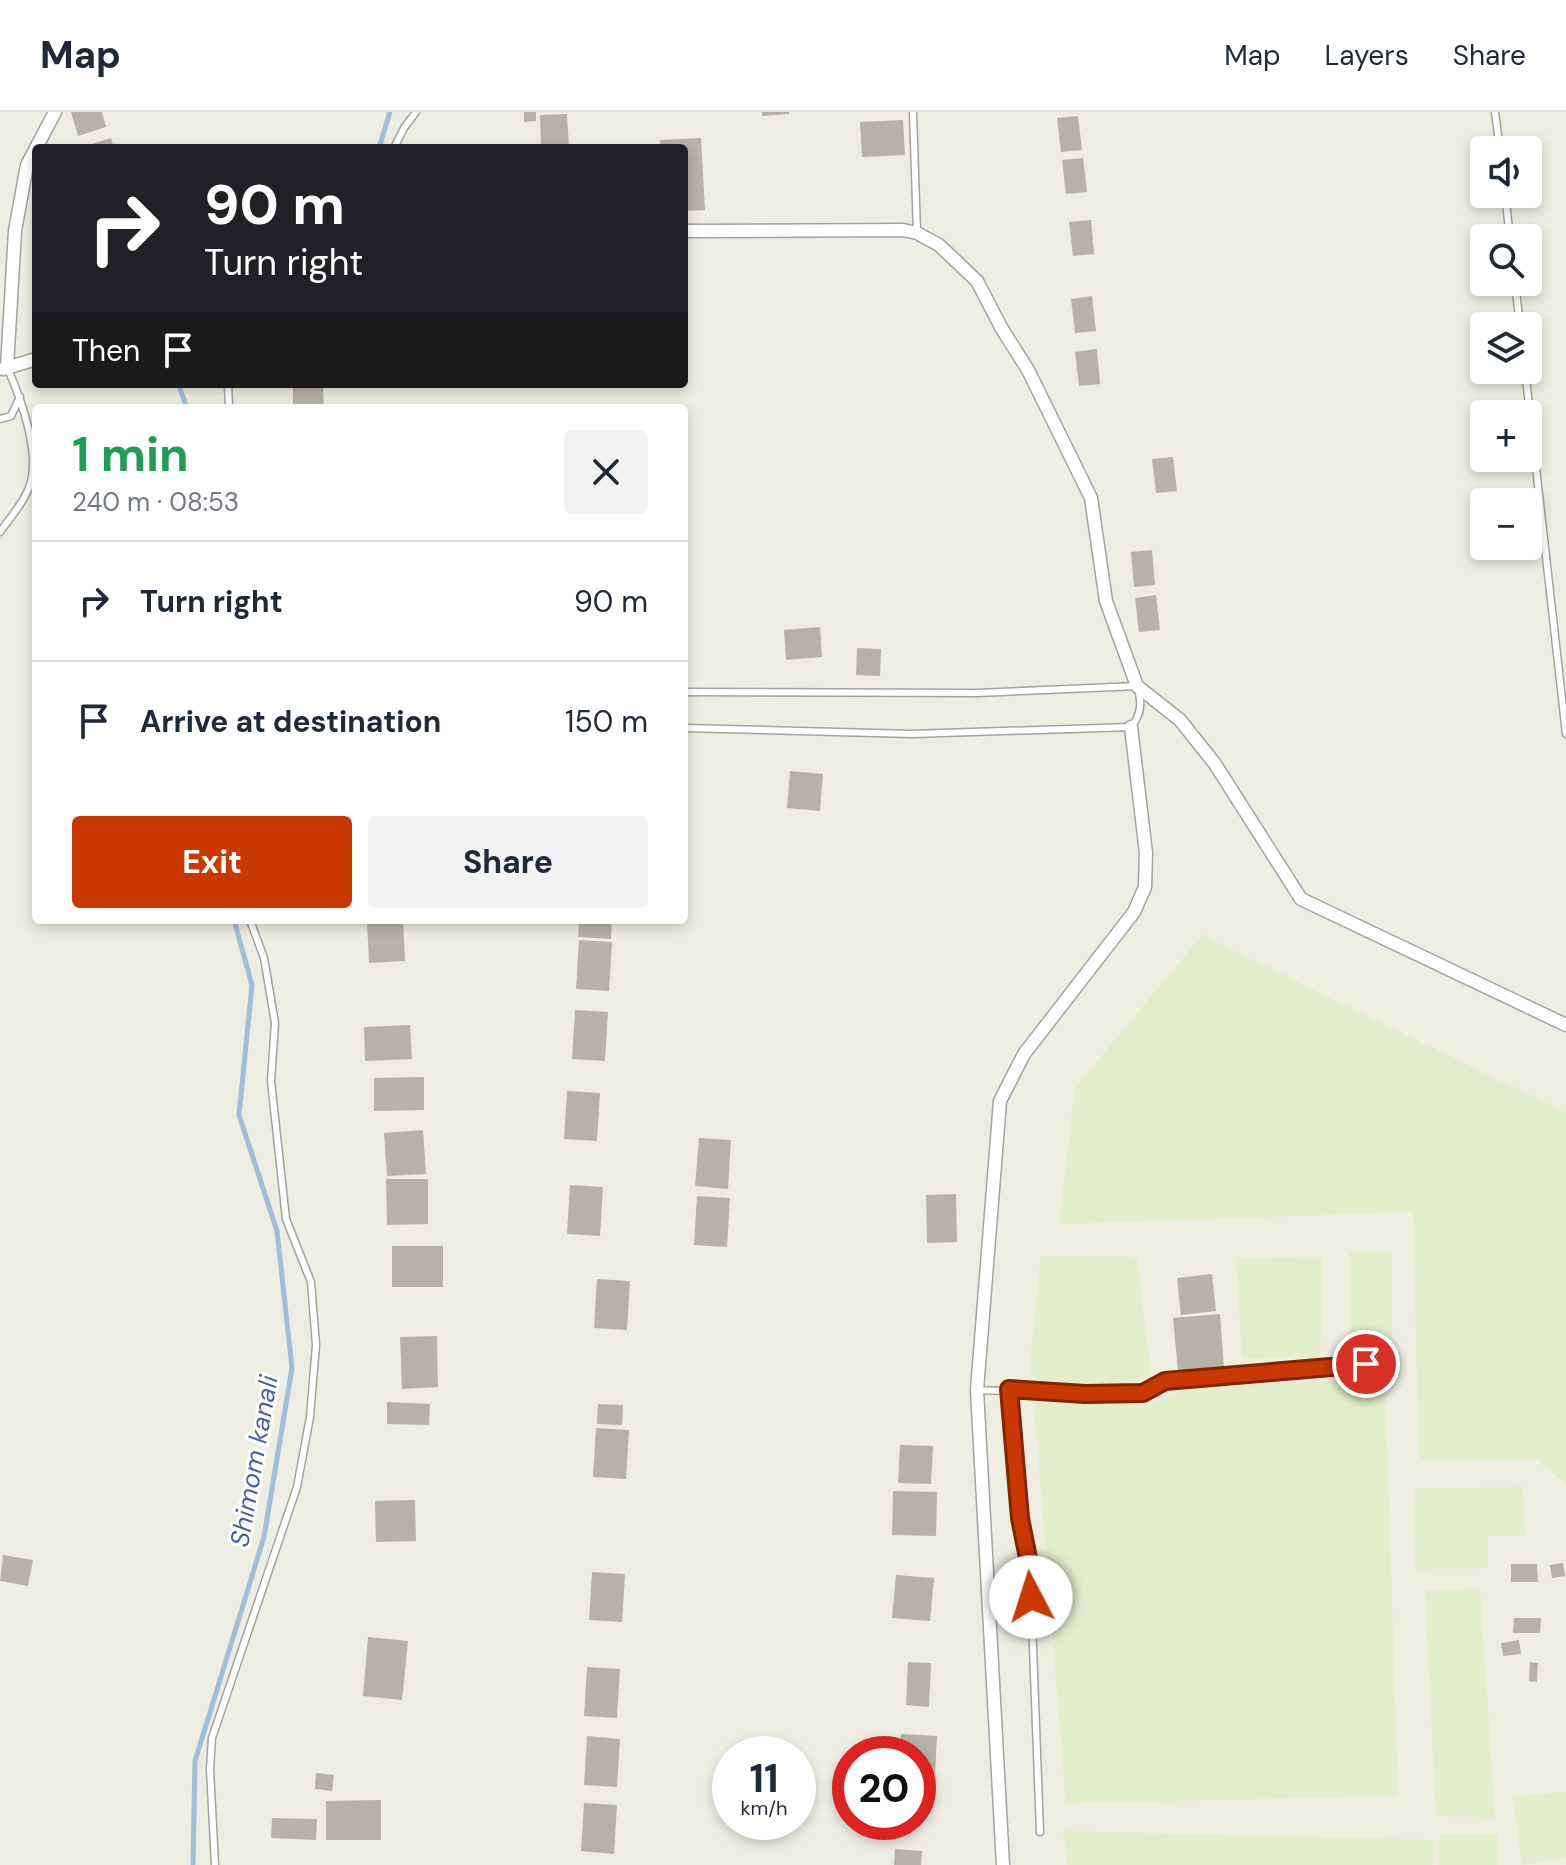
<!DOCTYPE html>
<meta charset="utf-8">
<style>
:root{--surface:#fff;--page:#f2f2f3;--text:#1f2937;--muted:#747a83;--line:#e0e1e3;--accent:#c83800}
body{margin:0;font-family:"DM Sans",sans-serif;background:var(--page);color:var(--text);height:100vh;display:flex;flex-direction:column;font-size:30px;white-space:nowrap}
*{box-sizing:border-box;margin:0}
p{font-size:26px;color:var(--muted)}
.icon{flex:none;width:44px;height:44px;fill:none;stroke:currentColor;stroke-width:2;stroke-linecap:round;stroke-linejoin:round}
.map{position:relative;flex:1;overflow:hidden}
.panel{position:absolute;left:32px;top:292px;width:656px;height:520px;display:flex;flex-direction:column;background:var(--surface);border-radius:8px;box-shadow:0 4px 12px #0003}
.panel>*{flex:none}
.hud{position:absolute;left:32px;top:32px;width:656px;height:244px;border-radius:8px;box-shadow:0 4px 12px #0003;background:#202124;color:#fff;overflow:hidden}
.tools{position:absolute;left:1470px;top:24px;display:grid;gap:16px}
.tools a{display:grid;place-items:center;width:72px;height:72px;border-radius:8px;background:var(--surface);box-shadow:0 4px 12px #0003;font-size:40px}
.speed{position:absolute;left:712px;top:1624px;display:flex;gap:16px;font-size:40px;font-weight:700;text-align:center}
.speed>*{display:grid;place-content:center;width:104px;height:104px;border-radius:50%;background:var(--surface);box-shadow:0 4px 12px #0003;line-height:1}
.speed small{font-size:20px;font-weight:400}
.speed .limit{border:12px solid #d22;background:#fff;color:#111}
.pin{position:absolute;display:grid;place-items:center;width:68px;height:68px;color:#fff;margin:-34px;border:4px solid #fff;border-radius:50%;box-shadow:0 2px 8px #0007}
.me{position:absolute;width:88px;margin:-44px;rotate:355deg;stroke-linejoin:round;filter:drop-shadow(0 0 6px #0008)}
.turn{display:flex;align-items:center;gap:28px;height:168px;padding:0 40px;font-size:36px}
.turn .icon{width:104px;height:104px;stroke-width:2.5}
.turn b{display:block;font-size:56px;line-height:68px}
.then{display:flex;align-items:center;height:76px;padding:0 40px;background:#0003;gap:16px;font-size:30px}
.round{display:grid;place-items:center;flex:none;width:84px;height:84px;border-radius:8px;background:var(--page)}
.headline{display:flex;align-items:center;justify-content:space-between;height:136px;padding:0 40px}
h1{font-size:48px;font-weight:700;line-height:60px;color:#1e9e55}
.action{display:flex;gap:16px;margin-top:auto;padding:16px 40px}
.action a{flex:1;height:92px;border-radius:8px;background:var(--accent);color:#fff;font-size:32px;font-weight:700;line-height:92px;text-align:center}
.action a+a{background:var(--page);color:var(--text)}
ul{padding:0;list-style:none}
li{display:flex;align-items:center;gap:24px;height:120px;padding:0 40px;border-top:2px solid var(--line)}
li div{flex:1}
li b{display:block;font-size:30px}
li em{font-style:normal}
header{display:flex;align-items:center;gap:48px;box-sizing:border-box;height:112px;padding:0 40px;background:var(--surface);border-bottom:2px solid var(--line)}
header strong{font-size:38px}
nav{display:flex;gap:44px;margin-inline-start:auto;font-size:28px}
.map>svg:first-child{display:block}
.farmland{fill:#e1edcb}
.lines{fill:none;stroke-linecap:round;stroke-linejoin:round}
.stream{stroke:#a0bedd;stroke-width:5}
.building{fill:#b7b2a7}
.service-casing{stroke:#a3a3a3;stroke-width:9}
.minor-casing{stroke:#a3a3a3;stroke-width:15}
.service{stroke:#fff;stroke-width:6}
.minor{stroke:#fff;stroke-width:12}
.route-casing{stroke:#822400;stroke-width:20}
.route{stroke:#c83800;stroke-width:14}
.labels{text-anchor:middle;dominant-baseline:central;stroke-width:6;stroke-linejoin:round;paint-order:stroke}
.water-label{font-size:26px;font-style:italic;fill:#475ead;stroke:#fff}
</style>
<header>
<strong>Map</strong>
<nav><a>Map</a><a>Layers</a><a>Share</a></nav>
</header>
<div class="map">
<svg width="1566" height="1753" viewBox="0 0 1566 1753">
<rect width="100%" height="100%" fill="#eeede1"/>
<!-- farmland -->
<g class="farmland">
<polygon points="1202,823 1566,1001 1566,1372 1537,1348 1419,1349 1413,1100 1059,1112 1075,976"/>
<polygon points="1350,1140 1392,1140 1392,1237 1350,1236"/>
<polygon points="1041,1144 1137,1145 1151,1262 1120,1272 1085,1272 1038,1267 1029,1260"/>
<polygon points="1323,1145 1320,1245 1242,1247 1236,1146"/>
<polygon points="1385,1266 1398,1684 1066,1691 1034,1292 1150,1292 1188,1276"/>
<polygon points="1523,1375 1525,1423 1488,1424 1488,1456 1415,1457 1413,1377"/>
<polygon points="1480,1477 1495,1705 1436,1704 1425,1478"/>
<polygon points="1566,1680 1566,1745 1522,1753 1513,1684"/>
<polygon points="1063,1719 1433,1728 1432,1753 1068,1753"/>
<polygon points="1440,1722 1497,1722 1498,1753 1439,1753"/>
</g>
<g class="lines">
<!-- stream -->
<g class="stream">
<polyline points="379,36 390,0"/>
<polyline points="182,272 180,277 187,296"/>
<polyline points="193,1753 195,1649 264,1425 292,1256 277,1119 239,1003 252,873 234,808"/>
</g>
</g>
<!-- building -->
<g class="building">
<polygon points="71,0 102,0 106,15 78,24"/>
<polygon points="524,0 536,0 536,9 524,10"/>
<polygon points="762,0 789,0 789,2 762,4"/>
<polygon points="567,2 569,36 541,36 540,3"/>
<polygon points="1078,4 1082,38 1061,40 1057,6"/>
<polygon points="903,8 905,43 862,45 860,10"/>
<polygon points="111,26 114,36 82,36 82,35"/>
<polygon points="701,26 705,98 684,99 684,36 660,36 660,28"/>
<polygon points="1083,46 1087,80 1066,82 1062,48"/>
<polygon points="1091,108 1094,142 1073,144 1069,110"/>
<polygon points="1092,184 1096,219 1075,221 1071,187"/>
<polygon points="1097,237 1100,272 1079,274 1075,240"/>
<polygon points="323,275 324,296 293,296 293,276"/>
<polygon points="1173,345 1177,379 1156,381 1152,347"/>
<polygon points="1152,438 1155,473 1134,475 1131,440"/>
<polygon points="1156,483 1160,518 1139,520 1135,486"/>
<polygon points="820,515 822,545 786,548 784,518"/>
<polygon points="857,536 881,537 880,564 856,563"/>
<polygon points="790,659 823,662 820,699 787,696"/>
<polygon points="403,808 405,849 369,851 367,809"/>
<polygon points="579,808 612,808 611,827 578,825"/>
<polygon points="579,828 612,830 609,879 576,877"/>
<polygon points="575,898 608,900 605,949 572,947"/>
<polygon points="410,913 412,947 365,949 364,915"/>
<polygon points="424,965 424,998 374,999 374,966"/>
<polygon points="567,979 600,981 597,1029 564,1027"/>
<polygon points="423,1018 426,1062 387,1064 384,1021"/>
<polygon points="699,1026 731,1028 728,1077 695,1074"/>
<polygon points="386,1067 428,1067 428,1112 387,1113"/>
<polygon points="570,1073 603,1075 600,1124 567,1122"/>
<polygon points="956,1082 957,1130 927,1131 926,1083"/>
<polygon points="697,1084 730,1086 727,1135 694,1133"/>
<rect x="392" y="1134" width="51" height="41"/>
<polygon points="1212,1162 1216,1199 1181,1203 1177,1166"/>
<polygon points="597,1167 630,1169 627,1218 594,1216"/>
<polygon points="1220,1202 1224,1256 1178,1259 1173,1206"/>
<polygon points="437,1224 438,1275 402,1277 400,1225"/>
<polygon points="387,1290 430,1292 429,1313 387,1312"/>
<polygon points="598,1292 623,1293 622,1313 597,1312"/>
<polygon points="596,1316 629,1318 626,1367 593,1365"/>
<polygon points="900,1333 933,1334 931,1372 898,1371"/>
<polygon points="893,1379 937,1380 936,1424 892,1423"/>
<polygon points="415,1388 416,1429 376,1430 375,1389"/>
<polygon points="3,1443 33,1448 28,1474 0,1469"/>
<polygon points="1563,1451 1565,1464 1552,1466 1550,1453"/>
<polygon points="1511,1452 1537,1452 1538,1470 1511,1470"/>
<polygon points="592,1460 625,1462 622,1510 589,1508"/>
<polygon points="896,1463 934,1466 930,1509 892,1506"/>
<polygon points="1514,1506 1541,1506 1540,1521 1513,1521"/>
<polygon points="368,1525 408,1529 402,1588 363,1584"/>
<polygon points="1519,1528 1521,1542 1503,1544 1501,1531"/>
<polygon points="908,1550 931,1551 929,1595 906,1593"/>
<polygon points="1530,1550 1538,1551 1537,1570 1529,1569"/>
<polygon points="587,1555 620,1557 617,1606 584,1604"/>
<polygon points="901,1622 937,1624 935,1662 918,1662 918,1642 900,1642"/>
<polygon points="587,1624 620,1627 617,1675 584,1673"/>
<polygon points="316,1661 334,1663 332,1679 315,1677"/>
<polygon points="381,1688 381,1728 326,1728 326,1689"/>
<polygon points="584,1691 617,1693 614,1742 581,1739"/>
<polygon points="272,1706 317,1707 316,1728 271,1726"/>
<polygon points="895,1737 922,1739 921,1753 894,1753"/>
</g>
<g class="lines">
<defs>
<g id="service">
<polyline points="913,0 917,121"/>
<polyline points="1495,0 1500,38"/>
<polyline points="394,36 404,16 416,0"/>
<polyline points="1505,82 1510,126"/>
<polyline points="1515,170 1520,214"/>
<polyline points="1525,258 1566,622"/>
<polyline points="228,272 229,296"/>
<polyline points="0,307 11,304 20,285"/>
<path d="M0 420C9 407 22 393 28 378 43 346 21 287 8 257"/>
<path d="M684 580 977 581 1137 574C1142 589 1142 602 1131 615L912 622 684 616"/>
<polyline points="1009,1277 1020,1406 1030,1456 1040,1720"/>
<polyline points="977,1278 1085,1282 1143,1281 1165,1269 1366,1252"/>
<polyline points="215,1753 210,1657 212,1626 297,1375 310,1305 316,1233 311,1170 286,1107 271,969 275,911 264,846 250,808"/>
</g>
<g id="minor">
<polyline points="684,119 903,118 917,121 939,133 977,169 1002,217 1028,258 1091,386 1106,489 1137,574 1180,608 1215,652 1301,787 1566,913"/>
<polyline points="7,255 15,119 27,53 55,0"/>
<polyline points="3,257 36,247"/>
<polyline points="1003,1753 977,1278 1000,989 1024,942 1134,800 1145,775 1146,741 1131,615"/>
</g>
</defs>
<!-- service casing -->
<use href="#service" class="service-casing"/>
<!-- minor casing -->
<use href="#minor" class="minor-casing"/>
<!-- service -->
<use href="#service" class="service"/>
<!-- minor -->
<use href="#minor" class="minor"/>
</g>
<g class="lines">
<defs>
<polyline id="route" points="1031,1485 1030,1456 1020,1406 1009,1277 1085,1282 1143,1281 1165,1269 1366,1252"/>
</defs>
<!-- route casing -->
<use href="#route" class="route-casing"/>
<!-- route -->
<use href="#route" class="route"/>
</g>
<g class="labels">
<!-- water labels -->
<g class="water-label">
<text transform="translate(254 1349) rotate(-80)">Shimom kanali</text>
</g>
</g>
</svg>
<div class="tools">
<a><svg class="icon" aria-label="sound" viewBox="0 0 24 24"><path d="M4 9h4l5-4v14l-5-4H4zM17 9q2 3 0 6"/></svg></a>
<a><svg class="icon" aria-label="search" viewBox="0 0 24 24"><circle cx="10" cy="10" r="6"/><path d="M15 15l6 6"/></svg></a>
<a><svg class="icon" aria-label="layers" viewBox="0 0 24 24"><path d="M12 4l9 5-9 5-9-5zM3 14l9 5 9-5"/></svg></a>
<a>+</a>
<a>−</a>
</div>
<div class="speed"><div>11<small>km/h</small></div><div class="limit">20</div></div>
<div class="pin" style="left:1366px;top:1252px;background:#d93025"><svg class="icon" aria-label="arrive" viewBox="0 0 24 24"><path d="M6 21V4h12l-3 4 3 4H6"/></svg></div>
<svg class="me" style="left:1031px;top:1485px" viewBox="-20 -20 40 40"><circle r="19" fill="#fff"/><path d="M0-13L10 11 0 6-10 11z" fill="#c83800"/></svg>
<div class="hud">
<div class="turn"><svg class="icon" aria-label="right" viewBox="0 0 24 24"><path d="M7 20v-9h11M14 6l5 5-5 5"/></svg><div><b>90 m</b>Turn right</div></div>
<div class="then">Then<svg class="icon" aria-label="arrive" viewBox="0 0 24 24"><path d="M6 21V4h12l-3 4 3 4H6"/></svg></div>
</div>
<section class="panel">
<div class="headline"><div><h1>1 min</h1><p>240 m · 08:53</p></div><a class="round"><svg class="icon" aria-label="close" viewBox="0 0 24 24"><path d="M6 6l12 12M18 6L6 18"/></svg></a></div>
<ul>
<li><svg class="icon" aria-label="right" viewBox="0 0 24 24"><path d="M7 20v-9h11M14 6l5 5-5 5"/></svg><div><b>Turn right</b></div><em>90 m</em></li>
<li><svg class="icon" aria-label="arrive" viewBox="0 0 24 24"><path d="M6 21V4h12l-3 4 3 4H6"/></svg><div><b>Arrive at destination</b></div><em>150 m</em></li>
</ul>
<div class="action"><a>Exit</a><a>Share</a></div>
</section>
</div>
